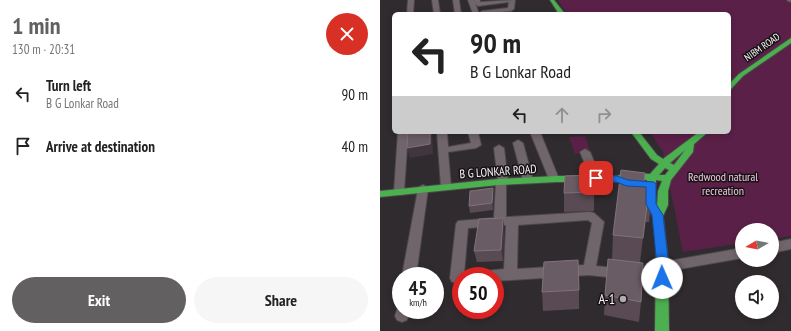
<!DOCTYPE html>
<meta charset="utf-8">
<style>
:root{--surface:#fff;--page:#f6f6f6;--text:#222;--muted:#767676;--accent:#636061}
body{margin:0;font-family:"PT Sans Narrow",sans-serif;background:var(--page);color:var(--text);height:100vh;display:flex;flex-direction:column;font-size:15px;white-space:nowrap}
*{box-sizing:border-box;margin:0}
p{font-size:13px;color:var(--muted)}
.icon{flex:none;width:22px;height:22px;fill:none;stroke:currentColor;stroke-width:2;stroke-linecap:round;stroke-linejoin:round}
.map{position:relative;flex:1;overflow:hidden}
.sheet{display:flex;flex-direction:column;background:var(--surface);width:380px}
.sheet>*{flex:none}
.top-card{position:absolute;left:12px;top:12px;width:339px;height:122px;border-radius:6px;box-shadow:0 2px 6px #0003;background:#fff;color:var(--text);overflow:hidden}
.needle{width:26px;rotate:260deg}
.fabs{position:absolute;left:355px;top:223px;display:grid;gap:8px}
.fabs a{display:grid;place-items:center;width:44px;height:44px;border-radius:50%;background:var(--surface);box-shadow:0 2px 6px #0003;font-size:20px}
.speed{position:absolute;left:12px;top:267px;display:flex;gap:8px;font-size:20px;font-weight:700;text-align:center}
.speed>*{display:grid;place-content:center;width:52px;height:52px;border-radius:50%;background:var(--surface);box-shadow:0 2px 6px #0003;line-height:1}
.speed small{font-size:10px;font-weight:400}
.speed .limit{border:6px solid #d22;background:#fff;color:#111}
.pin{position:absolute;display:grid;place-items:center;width:34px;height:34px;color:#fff;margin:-17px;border-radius:8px;box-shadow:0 2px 6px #0006}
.me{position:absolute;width:44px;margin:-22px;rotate:359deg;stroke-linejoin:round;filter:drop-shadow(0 0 3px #0008)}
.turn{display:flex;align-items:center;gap:14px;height:84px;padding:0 12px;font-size:18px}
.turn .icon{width:52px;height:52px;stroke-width:2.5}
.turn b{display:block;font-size:28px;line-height:34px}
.lanes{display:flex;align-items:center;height:38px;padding:0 12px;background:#0003;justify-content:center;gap:20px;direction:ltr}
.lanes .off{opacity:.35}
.round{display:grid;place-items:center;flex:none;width:42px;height:42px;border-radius:21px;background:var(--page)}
.head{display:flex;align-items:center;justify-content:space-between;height:68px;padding:0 12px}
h1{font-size:24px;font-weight:700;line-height:30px;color:var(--accent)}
.action{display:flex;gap:8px;margin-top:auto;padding:8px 12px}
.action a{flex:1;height:46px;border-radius:24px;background:var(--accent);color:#fff;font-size:16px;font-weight:700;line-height:46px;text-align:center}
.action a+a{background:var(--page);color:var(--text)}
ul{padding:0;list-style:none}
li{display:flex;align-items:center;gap:12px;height:52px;padding:0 12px}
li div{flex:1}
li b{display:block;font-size:15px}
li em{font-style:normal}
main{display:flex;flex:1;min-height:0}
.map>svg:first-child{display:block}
.green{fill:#5b2048}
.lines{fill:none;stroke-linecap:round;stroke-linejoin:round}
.street-casing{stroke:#4b484a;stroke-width:2}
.fast-casing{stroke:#4b484a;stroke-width:2}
.street{fill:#70656b;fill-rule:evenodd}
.fast{fill:#4caf50;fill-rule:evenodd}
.wall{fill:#594a53}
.shaded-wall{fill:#41363d}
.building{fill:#6a5c65;stroke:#80737b}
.route{fill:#1a73e8;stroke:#114b97}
.poi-dot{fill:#b2acaf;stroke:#171315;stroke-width:1.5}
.labels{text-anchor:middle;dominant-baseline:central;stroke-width:3;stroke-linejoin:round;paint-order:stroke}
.far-street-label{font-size:10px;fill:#f8f2f5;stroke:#171315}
.street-label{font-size:12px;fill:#f8f2f5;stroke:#171315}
.park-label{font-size:12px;fill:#f3c7e1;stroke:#171315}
.near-poi-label{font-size:14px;fill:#f8f2f5;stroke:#171315;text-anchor:end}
</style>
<main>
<section class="sheet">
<div class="head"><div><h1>1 min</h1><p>130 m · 20:31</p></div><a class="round" style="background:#d93025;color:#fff"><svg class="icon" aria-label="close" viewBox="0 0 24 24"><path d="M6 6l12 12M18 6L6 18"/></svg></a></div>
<ul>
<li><svg class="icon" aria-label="left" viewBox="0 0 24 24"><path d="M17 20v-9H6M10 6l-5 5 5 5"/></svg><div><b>Turn left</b><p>B G Lonkar Road</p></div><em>90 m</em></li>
<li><svg class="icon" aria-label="arrive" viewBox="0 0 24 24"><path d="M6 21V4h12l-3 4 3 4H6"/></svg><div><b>Arrive at destination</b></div><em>40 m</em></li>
</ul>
<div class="action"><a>Exit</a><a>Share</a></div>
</section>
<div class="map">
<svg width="411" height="331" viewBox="0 0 411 331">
<rect width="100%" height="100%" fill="#302b2e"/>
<!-- green -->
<g class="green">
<polygon points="178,0 411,0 411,236 392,239 392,230 362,230 362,243 303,252 283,152 270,132 349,132 349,14 187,14"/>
<polygon points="205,136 210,151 195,154 189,137"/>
</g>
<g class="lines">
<defs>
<g id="street">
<polygon points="28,0 34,0 33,14 27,14"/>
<polygon points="52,0 58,0 60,14 54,14"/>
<polygon points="73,0 79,0 81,14 75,14"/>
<polygon points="88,0 94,0 99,14 93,14"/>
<polygon points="94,0 100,0 100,2 135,0 134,9 131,11 104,14 101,12 102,11 128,8 129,2 98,6 95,4"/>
<polygon points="407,0 411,0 411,2 408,1"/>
<polygon points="18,132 28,132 24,192 23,195 15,195 14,192"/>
<polygon points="57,132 67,132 68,147 91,143 88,132 98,132 101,145 96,148 68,152 71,187 70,189 62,189 61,187"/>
<polygon points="150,132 160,132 179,179 178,181 170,181 169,179"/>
<polygon points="138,140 143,143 153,180 152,182 144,182 143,180 133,143"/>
<path d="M119 145 124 148 128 182 126 185V217L210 212 214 213 224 222 216 266 282 273 287 274 289 278 287 282 282 283 209 275 115 281V276H94L96 272 124 269 126 225 88 228 84 274 87 276H81V283L72 282 70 278 76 224 78 221 114 218 116 182 118 180 114 148ZM208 220 212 223 204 265 137 269 138 225Z"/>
<polygon points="205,149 210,152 221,178 220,180 216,181 211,178 200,152"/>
<polygon points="43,185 47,187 48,189 36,276 22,276 38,189 39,187"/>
<polygon points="411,239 411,249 392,253 392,243"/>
<polygon points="362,248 362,258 283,272 278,271 277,267 278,263 283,262"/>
<polygon points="21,305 21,310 30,310 27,320 22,322 17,320 15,316 18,306"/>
</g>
<g id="fast">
<polygon points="170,0 174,0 185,14 179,14"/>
<polygon points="411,38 411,43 363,76 351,89 349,90 349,84 359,74"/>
<path d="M251 132H259L277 155 283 159 319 132H328L314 144 313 152 291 180 288 191V205L283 216 288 260 289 331H275L276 246 273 217 266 202 267 180 247 179 237 182H177L118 185 0 197V191L118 179 177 176H237L247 173 270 174 279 164 271 159ZM305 150 294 165 290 163ZM285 168 289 170 285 175H279ZM276 180 282 181 278 191 277 207 275 193Z"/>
</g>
</defs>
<!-- street casing -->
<use href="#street" class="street-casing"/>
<!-- fast casing -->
<use href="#fast" class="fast-casing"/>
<!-- street -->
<use href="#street" class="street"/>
<!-- fast -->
<use href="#fast" class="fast"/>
</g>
<!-- wall -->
<g class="wall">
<polygon points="264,181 272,198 269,222 265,222 260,262 261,302 259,322 224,315 225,295 232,259 233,235"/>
<polygon points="214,192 214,211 184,212 184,193"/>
<polygon points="114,195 113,210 90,213 89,206"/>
<polygon points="123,218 124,228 123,261 97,262 94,251"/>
<polygon points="199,290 199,309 163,311 162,292"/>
</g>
<!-- shaded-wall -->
<g class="shaded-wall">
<polygon points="50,132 52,132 53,154 30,158 27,148"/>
<polygon points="113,188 114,195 113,210 112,203"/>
<polygon points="123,218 124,228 123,261 121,250"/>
</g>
<!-- building -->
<g class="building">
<polygon points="28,132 50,132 50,144 27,148"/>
<polygon points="241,170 265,173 264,181 271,191 272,198 268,198 263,238 233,235"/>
<polygon points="213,175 214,192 184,193 185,176"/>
<polygon points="113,188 112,203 89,206 90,191"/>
<polygon points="123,218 121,250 94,251 99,219"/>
<polygon points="228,259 263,263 261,302 225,295"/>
<polygon points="198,260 199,290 162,292 164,262"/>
</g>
<!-- route -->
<polygon class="route" points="216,175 237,176 248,180 274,182 276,184 276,204 283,215 289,267 288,278 287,281 282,283 278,281 277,278 277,267 272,215 266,204 266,187 247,186 236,182 212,181 211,178 212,176"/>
<!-- markers -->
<circle class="poi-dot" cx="243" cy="299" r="4"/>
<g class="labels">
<!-- far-street labels -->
<g class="far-street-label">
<text transform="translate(382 47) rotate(-35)">NIBM ROAD</text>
</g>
<!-- street labels -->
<g class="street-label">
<text transform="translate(118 171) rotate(-4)">B G LONKAR ROAD</text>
</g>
<!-- park labels -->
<g class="park-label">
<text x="343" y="176">Redwood natural<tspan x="343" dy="14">recreation</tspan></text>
</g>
<!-- near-poi labels -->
<g class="near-poi-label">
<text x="235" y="299">A-1</text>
</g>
</g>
</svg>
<div class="fabs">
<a><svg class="needle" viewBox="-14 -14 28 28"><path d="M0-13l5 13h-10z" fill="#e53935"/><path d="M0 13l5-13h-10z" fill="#767676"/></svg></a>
<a><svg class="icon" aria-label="sound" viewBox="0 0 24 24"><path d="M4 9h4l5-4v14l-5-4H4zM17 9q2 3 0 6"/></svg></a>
</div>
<div class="speed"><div>45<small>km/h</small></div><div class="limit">50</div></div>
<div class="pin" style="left:216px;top:178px;background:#d93025"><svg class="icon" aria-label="arrive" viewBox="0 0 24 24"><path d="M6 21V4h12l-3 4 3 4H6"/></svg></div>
<svg class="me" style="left:282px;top:278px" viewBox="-20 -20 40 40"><circle r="19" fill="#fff"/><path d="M0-13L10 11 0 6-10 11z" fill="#1a73e8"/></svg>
<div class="top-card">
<div class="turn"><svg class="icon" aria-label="left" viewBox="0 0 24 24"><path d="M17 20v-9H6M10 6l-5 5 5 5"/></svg><div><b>90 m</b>B G Lonkar Road</div></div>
<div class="lanes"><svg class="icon" aria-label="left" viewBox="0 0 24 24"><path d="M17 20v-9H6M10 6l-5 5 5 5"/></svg><svg class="icon off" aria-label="ahead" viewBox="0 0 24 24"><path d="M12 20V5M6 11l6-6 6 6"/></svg><svg class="icon off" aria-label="right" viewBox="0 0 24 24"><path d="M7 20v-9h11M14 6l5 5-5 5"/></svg></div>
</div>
</div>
</main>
